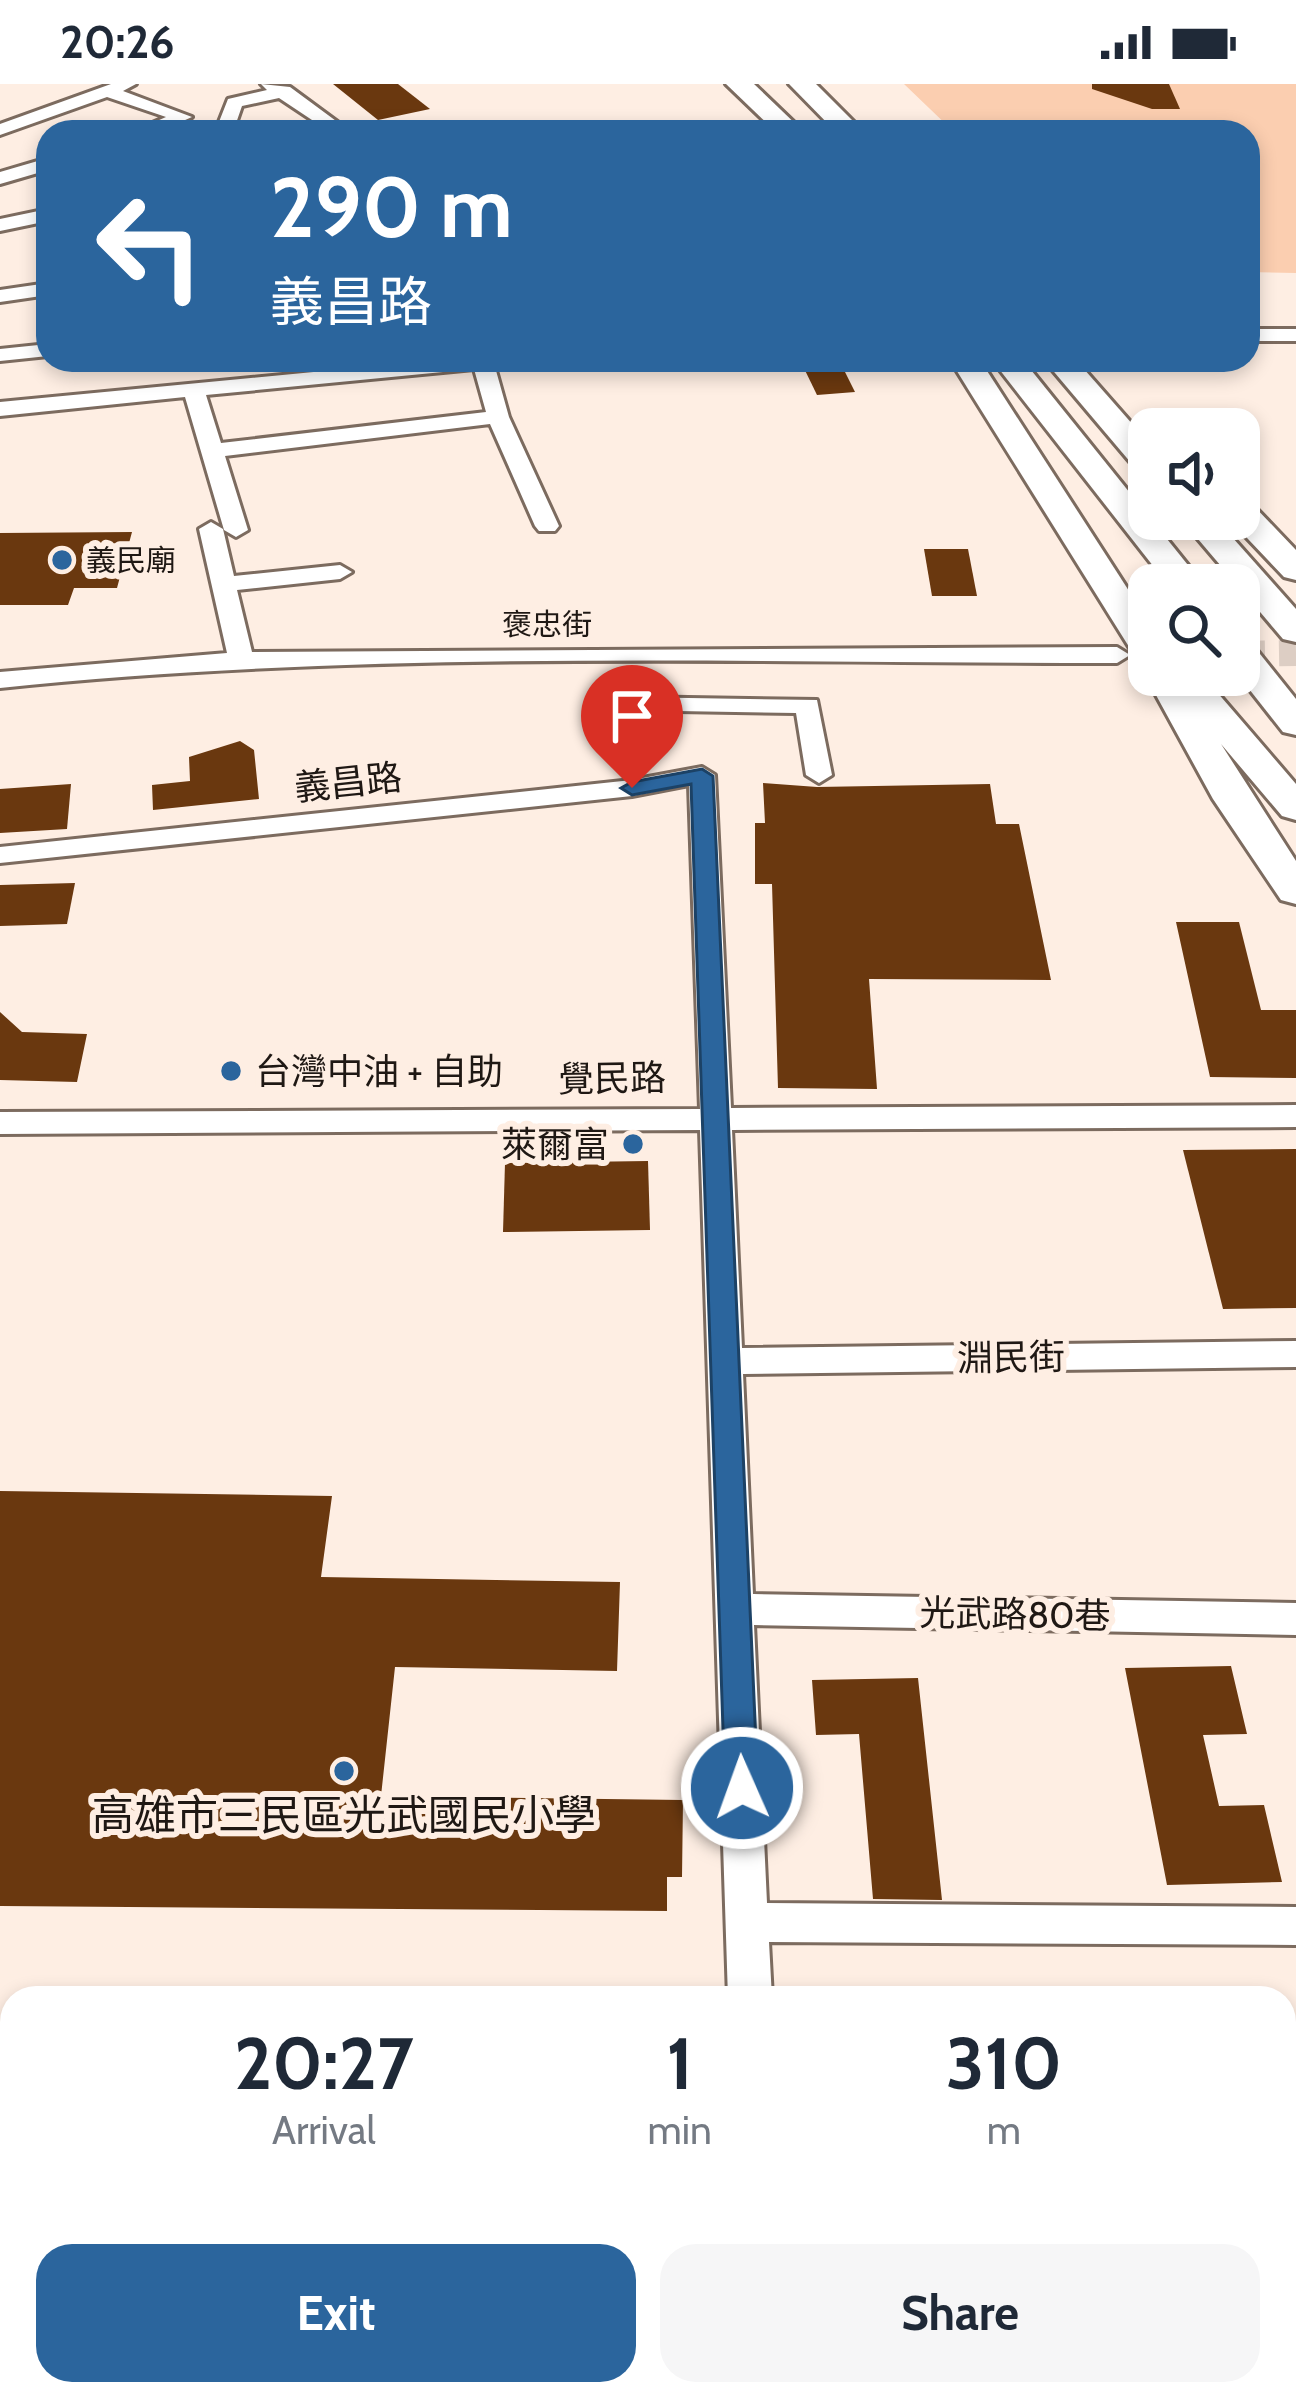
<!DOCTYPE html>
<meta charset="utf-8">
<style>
:root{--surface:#fff;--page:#f6f6f7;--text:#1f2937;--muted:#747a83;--accent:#2b659d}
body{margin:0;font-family:Cabin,"Noto Sans TC",sans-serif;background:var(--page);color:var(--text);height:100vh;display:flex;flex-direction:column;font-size:45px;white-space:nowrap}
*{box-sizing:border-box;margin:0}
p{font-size:39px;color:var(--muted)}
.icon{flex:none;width:66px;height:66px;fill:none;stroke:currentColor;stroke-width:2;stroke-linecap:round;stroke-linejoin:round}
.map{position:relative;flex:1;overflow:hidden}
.side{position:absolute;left:0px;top:1902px;width:1296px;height:420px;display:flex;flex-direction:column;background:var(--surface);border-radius:36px 36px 0 0;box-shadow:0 6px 18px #0003}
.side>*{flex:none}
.hud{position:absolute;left:36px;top:36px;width:1224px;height:252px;border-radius:36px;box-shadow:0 6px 18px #0003;background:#2b659d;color:#fff;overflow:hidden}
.controls{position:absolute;left:1128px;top:324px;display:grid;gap:24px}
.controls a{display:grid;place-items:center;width:132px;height:132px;border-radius:24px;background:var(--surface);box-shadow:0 6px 18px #0003;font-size:60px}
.pin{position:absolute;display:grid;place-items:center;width:102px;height:102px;color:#fff;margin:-123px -51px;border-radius:50% 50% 50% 0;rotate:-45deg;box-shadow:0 0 12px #0007}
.pin .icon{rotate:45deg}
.me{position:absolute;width:132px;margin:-66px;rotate:358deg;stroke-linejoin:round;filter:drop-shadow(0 0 9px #0008)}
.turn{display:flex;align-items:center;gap:42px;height:252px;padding:0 36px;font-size:54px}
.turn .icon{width:156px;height:156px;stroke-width:2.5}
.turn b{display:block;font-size:84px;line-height:102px}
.eta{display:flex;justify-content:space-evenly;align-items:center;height:204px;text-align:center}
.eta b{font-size:72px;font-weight:700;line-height:84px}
.button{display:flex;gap:24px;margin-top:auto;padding:24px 36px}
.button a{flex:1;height:138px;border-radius:36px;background:var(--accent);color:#fff;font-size:48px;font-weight:700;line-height:138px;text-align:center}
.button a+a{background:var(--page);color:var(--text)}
.status{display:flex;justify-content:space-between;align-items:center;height:84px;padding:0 60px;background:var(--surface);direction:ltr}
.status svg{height:33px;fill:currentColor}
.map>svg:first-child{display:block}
.green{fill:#fbceb0}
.building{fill:#6a380f}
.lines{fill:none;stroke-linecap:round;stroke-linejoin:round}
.minor-tunnel{stroke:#ddcec4;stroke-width:26;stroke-dasharray:26 14;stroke-linecap:butt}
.minor-casing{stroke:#7c6b5f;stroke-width:6}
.major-casing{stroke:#7c6b5f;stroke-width:6}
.highway-casing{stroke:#7c6b5f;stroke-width:6}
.minor{fill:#fff;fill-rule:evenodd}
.major{fill:#fff;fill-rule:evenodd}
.highway{fill:#fff;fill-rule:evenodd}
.route{fill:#2b659d;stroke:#1c4266;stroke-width:3}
.poi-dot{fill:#2b659d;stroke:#feeee3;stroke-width:4.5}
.labels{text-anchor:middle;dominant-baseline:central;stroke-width:12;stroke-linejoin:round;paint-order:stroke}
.far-poi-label{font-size:30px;fill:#1f1814;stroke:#feeee3;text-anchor:start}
.far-street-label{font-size:30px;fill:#1f1814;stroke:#feeee3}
.street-label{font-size:36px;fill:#1f1814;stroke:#feeee3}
.poi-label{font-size:36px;fill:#1f1814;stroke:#feeee3;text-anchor:start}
.near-poi-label{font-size:42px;fill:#1f1814;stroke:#feeee3}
</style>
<div class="status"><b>20:26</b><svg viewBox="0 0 49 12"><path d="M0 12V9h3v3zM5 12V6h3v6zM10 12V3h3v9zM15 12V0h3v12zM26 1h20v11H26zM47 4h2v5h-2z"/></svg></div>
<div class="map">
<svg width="1296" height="2322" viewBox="0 0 1296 2322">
<rect width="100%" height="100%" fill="#feeee3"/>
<!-- green -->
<polygon class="green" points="904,0 1296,0 1296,189 1248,188 1248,48 954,48"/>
<!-- building -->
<g class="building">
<polygon points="333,0 398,0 430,25 378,36"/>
<polygon points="1092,0 1169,0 1180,25 1152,25 1092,5"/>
<polygon points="800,276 839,276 855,308 817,311"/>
<polygon points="132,448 117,504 74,504 68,521 0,521 0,449"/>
<polygon points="924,465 968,465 977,512 932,512"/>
<polygon points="240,657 254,666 259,715 153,726 152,701 190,697 189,673"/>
<polygon points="763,699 817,703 990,700 996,740 1019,740 1051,896 869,895 877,1005 778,1004 772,800 755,800 755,739 765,739"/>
<polygon points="71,700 67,745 0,749 0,705"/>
<polygon points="75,799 67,840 0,842 0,801"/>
<polygon points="1176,838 1239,838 1261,926 1296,926 1296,994 1210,993"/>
<polygon points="0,928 22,948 87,950 77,998 0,996"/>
<polygon points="1296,1065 1296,1224 1223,1225 1183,1066"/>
<polygon points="648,1077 650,1146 503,1148 505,1079"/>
<polygon points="0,1407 332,1412 321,1493 620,1498 617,1587 395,1583 381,1712 683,1716 682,1793 667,1793 667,1827 0,1822"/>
<polygon points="1231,1582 1247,1650 1203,1651 1219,1722 1264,1721 1282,1798 1167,1801 1125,1584"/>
<polygon points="918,1594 942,1816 873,1815 859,1650 816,1651 812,1596"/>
</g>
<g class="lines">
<!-- minor-tunnel -->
<polyline class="minor-tunnel" points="1239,570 1296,569"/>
<defs>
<g id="minor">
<polygon points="111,0 136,0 123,7 192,33 158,48 132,48 166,33 107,13 0,51 0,40"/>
<polygon points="261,0 290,3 351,48 330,48 279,14 242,22 233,48 215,48 228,15 267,6"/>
<polygon points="48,74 48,86 0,100 0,88"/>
<polygon points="48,125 48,137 0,147 0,135"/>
<polygon points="48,199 48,211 0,218 0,206"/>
<rect x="1248" y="245" width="48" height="12"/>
<polygon points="48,260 48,272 0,277 0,265"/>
<path d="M438 276H514L495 283 509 333 559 442 555 447H539L535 442 490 340 225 372 248 446 236 453 224 446 185 313 0 332V318ZM474 285 486 328 221 359 206 311Z"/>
<path d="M211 438 223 445 234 492 340 481 352 488 340 495 237 506 252 568 1117 563 1130 571 1117 579C745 579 370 565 0 604V588L227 569 199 445Z"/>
<polygon points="628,613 817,616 832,691 819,699 806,691 796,629 619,626 615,621 619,616"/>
<polygon points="702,683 715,691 731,1024 1296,1021 1296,1043 732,1046 742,1264 1296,1257 1296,1283 743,1290 753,1510 1296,1519 1296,1551 754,1541 767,1819 1296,1823 1296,1861 769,1858 772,1914 728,1914 700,1046 0,1050 0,1028 700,1025 689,701 632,712 0,779 0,763 632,696"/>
<rect x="741" y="2310" width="48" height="12"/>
</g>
<g id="major">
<polygon points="0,2276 12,2276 12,2310 42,2310 37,2322 0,2322"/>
<polygon points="1284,2280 1296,2280 1296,2322 1197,2322 1192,2310 1284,2310"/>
</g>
<g id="highway">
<polygon points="726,0 754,0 804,48 776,48"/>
<polygon points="789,0 816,0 864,48 836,48"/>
<polygon points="950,276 980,276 1149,538 1149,577 1136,574 1131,566"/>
<polygon points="992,276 1023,276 1204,501 1168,501"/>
<polygon points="1044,276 1076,276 1149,359 1149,389 1137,386"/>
<polygon points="1239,416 1251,419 1296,466 1296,496 1284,493 1229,435 1239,435"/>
<polygon points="1181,435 1216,435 1296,525 1296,558 1283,555"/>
<polygon points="1239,557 1252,560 1296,615 1296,651 1283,648 1238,591"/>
<polygon points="1149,585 1149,591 1181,591 1186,600 1210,600 1296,700 1296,736 1282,732 1221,660 1296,777 1296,820 1281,816 1213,715 1145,591"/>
</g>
</defs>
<!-- minor casing -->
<use href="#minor" class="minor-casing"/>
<!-- major casing -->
<use href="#major" class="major-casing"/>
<!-- highway casing -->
<use href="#highway" class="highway-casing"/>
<!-- minor -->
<use href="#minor" class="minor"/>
<!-- major -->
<use href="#major" class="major"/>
<!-- highway -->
<use href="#highway" class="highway"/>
</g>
<!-- route -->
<polygon class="route" points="702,685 713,692 758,1704 753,1714 742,1719 730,1714 725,1704 691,700 632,711 621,704 632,698"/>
<!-- markers -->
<g class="poi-dot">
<circle cx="62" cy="476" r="12"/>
<circle cx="231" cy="987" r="12"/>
<circle cx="633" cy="1060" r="12"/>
<circle cx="344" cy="1687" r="12"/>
</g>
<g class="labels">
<!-- far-poi labels -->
<g class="far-poi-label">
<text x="86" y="476">義民廟</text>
</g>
<!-- far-street labels -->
<g class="far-street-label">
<text x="547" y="540">褒忠街</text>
</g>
<!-- street labels -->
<g class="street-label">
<text transform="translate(348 698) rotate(-6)">義昌路</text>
<text transform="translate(612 994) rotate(-1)">覺民路</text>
<text transform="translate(1011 1273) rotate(-1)">淵民街</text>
<text transform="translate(1015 1530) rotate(1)">光武路80巷</text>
</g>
<!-- poi labels -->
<g class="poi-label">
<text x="255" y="987">台灣中油 + 自助</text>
<text x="609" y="1060" text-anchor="end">萊爾富</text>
</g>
<!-- near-poi labels -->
<g class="near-poi-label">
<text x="344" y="1731">高雄市三民區光武國民小學</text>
</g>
</g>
</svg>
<div class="controls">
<a><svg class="icon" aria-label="sound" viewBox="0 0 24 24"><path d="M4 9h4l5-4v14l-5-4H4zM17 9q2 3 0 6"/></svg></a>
<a><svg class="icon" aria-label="search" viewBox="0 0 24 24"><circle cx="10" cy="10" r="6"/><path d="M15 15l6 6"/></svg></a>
</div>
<div class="pin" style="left:632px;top:704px;background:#d93025"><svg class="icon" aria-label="arrive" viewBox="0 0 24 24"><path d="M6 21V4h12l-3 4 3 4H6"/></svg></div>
<svg class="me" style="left:742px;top:1704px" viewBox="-20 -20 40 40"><circle r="17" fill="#2b659d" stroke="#fff" stroke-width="3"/><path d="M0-11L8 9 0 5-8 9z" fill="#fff"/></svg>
<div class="hud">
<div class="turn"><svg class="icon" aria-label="left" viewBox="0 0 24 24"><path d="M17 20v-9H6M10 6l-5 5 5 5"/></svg><div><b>290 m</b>義昌路</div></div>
</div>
<section class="side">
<div class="eta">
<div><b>20:27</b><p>Arrival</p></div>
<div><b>1</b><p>min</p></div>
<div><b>310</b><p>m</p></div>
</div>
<div class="button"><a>Exit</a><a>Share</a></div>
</section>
</div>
